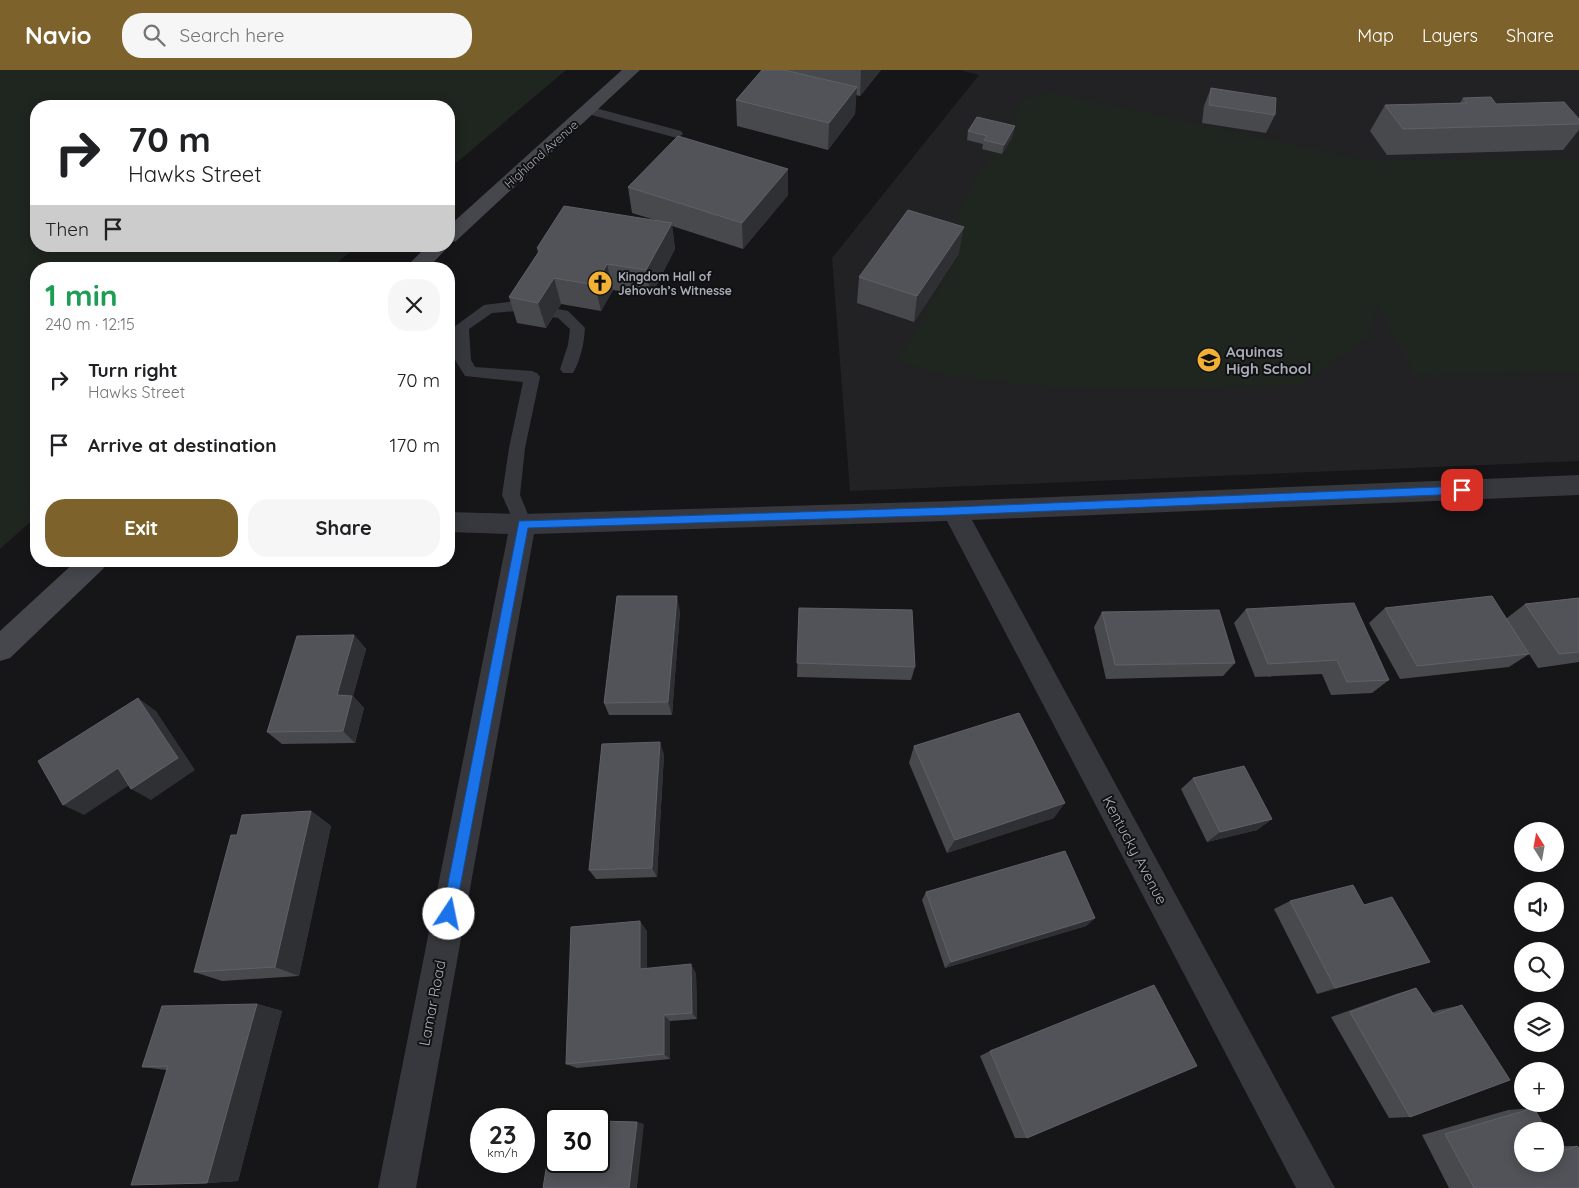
<!DOCTYPE html>
<meta charset="utf-8">
<style>
:root{--surface:#fff;--page:#f6f6f6;--text:#202124;--muted:#757577;--accent:#7e622b}
body{margin:0;font-family:Quicksand,sans-serif;background:var(--page);color:var(--text);height:100vh;display:flex;flex-direction:column;font-size:19px;white-space:nowrap}
*{box-sizing:border-box;margin:0}
p{font-size:16px;color:var(--muted)}
.icon{flex:none;width:28px;height:28px;fill:none;stroke:currentColor;stroke-width:2;stroke-linecap:round;stroke-linejoin:round}
.map{position:relative;flex:1;overflow:hidden}
.panel{position:absolute;left:30px;top:192px;width:425px;height:305px;display:flex;flex-direction:column;background:var(--surface);border-radius:20px;box-shadow:0 2px 12px #0003}
.panel>*{flex:none}
.guide{position:absolute;left:30px;top:30px;width:425px;height:152px;border-radius:20px;box-shadow:0 2px 12px #0003;background:#fff;color:var(--text);overflow:hidden}
.needle{width:32px;rotate:349deg}
.controls{position:absolute;left:1514px;top:752px;display:grid;gap:10px}
.controls a{display:grid;place-items:center;width:50px;height:50px;border-radius:50%;background:var(--surface);box-shadow:0 2px 12px #0003;font-size:25px}
.speed{position:absolute;left:470px;top:1038px;display:flex;gap:10px;font-size:25px;font-weight:700;text-align:center}
.speed>*{display:grid;place-content:center;width:65px;height:65px;border-radius:50%;background:var(--surface);box-shadow:0 2px 12px #0003;line-height:1}
.speed small{font-size:12px;font-weight:400}
.speed .limit{border:2px solid #111;border-radius:8px;background:#fff;color:#111}
.pin{position:absolute;display:grid;place-items:center;width:42px;height:42px;color:#fff;margin:-21px;border-radius:10px;box-shadow:0 2px 8px #0006}
.me{position:absolute;width:55px;margin:-28px;rotate:11deg;stroke-linejoin:round;filter:drop-shadow(0 0 4px #0008)}
.turn{display:flex;align-items:center;gap:18px;height:105px;padding:0 15px;font-size:22px}
.turn .icon{width:65px;height:65px;stroke-width:2.5}
.turn b{display:block;font-size:35px;line-height:42px}
.then{display:flex;align-items:center;height:48px;padding:0 15px;background:#0003;gap:10px;font-size:19px}
.round{display:grid;place-items:center;flex:none;width:52px;height:52px;border-radius:20px;background:var(--page)}
.headline{display:flex;align-items:center;justify-content:space-between;height:85px;padding:0 15px}
h1{font-size:30px;font-weight:800;line-height:38px;color:#1e9e55}
.button{display:flex;gap:10px;margin-top:auto;padding:10px 15px}
.button a{flex:1;height:58px;border-radius:20px;background:var(--accent);color:#fff;font-size:20px;font-weight:800;line-height:58px;text-align:center}
.button a+a{background:var(--page);color:var(--text)}
ul{padding:0;list-style:none}
li{display:flex;align-items:center;gap:15px;height:65px;padding:0 15px}
li div{flex:1}
li b{display:block;font-size:19px}
li em{font-style:normal}
header{display:flex;align-items:center;gap:30px;box-sizing:border-box;height:70px;padding:0 25px;background:var(--accent);color:#fff}
header strong{font-size:24px}
nav{display:flex;gap:28px;margin-inline-start:auto;font-size:18px}
.search{width:350px;height:45px;background:var(--page);display:flex;align-items:center;gap:12px;box-sizing:border-box;padding:0 18px;border-radius:20px;color:var(--muted);font-size:19px}
.map>svg:first-child{display:block}
.built{fill:#222225}
.green{fill:#1e261f}
.lines{fill:none;stroke-linecap:round;stroke-linejoin:round}
.lane{fill:#37383d;fill-rule:evenodd}
.street{fill:#37383d;fill-rule:evenodd}
.secondary{fill:#45474d;fill-rule:evenodd}
.wall{fill:#47494d}
.shaded-wall{fill:#2f3033}
.building{fill:#525359;stroke:#5f6168}
.route{fill:#1a73e8;stroke:#114b97}
.labels{text-anchor:middle;dominant-baseline:central;stroke-width:4;stroke-linejoin:round;paint-order:stroke}
.far-street-label{font-size:12px;fill:#a8adb8;stroke:#111113}
.far-poi-label{font-size:12px;font-weight:bold;fill:#a8adb8;stroke:#111113;text-anchor:start}
.poi-label{font-size:15px;font-weight:bold;fill:#a8adb8;stroke:#111113;text-anchor:start}
.street-label{font-size:15px;fill:#a8adb8;stroke:#111113}
</style>
<header>
<strong>Navio</strong>
<div class="search"><svg class="icon" aria-label="search" viewBox="0 0 24 24"><circle cx="10" cy="10" r="6"/><path d="M15 15l6 6"/></svg>Search here</div>
<nav><a>Map</a><a>Layers</a><a>Share</a></nav>
</header>
<div class="map">
<svg width="1579" height="1118" viewBox="0 0 1579 1118">
<rect width="100%" height="100%" fill="#161618"/>
<!-- built -->
<polygon class="built" points="959,0 1579,0 1579,391 850,421 832,188 979,5"/>
<!-- green -->
<g class="green">
<polygon points="0,0 566,0 449,99 449,36 36,36 36,176 357,176 330,199 36,199 36,447 0,479"/>
<polygon points="1052,22 1370,91 1579,89 1579,303 1415,305 1378,236 1367,268 1299,315 1136,319 1036,316 947,305 897,292 961,181 958,141 1025,28"/>
</g>
<g class="lines">
<!-- lane -->
<g class="lane">
<polygon points="588,36 681,61 683,64 677,68 584,43 582,40"/>
<path d="M517 231 568 241 585 258C584 273 581 289 573 303H563L560 299 568 275 570 259 558 248 517 241 492 243 469 259 471 290 475 297 532 301 537 303 540 307 525 378 520 425 532 454 529 459 523 461 517 459 502 425 509 378 523 312 465 306 455 290 454 257 484 235Z"/>
</g>
<!-- street -->
<polygon class="street" points="1579,405 1579,425 972,450 1335,1118 1296,1118 947,451 534,464 416,1118 378,1118 508,464 449,462 449,442 523,444 954,431"/>
<!-- secondary -->
<g class="secondary">
<polygon points="622,0 640,0 456,171 449,173 449,156"/>
<polygon points="427,176 449,176 427,199 404,199"/>
<polygon points="76,491 107,491 103,499 10,588 0,591 0,561"/>
</g>
</g>
<!-- wall -->
<g class="wall">
<polygon points="762,0 881,0 860,26 856,25 855,44 828,80 737,56 736,30"/>
<polygon points="1211,18 1275,45 1266,63 1202,53 1204,36"/>
<polygon points="1463,28 1579,49 1579,60 1563,80 1387,85 1370,61 1385,35 1460,33"/>
<polygon points="968,61 1013,65 1002,84 982,79 983,74 967,70"/>
<polygon points="628,117 788,125 743,179 672,156 675,179 651,226 613,220 601,241 561,234 546,258 517,253 509,227 538,183 537,178 655,150 632,143"/>
<polygon points="959,183 914,252 857,233 859,207"/>
<polygon points="1579,528 1579,592 1538,598 1529,584 1509,597 1400,609 1369,553 1385,538 1507,548 1525,534"/>
<polygon points="799,538 915,597 911,610 797,607"/>
<polygon points="1246,539 1389,610 1372,623 1331,625 1322,604 1255,607 1234,553"/>
<polygon points="680,541 672,645 609,645 604,633"/>
<polygon points="1102,542 1235,593 1223,606 1106,609 1094,557"/>
<polygon points="354,565 366,579 353,626 364,638 355,673 282,674 267,662"/>
<polygon points="914,676 1054,748 947,783 909,693"/>
<polygon points="664,684 657,807 596,809 589,800"/>
<polygon points="1193,708 1272,749 1257,760 1207,772 1181,719"/>
<polygon points="311,741 331,756 299,906 222,911 194,902 237,765"/>
<polygon points="926,822 1095,848 1086,856 945,898 922,830"/>
<polygon points="1290,831 1364,835 1430,892 1317,924 1274,839"/>
<polygon points="647,861 647,899 696,903 697,949 670,951 670,989 577,998 566,994"/>
<polygon points="1416,918 1432,943 1439,940 1462,935 1410,1047 1389,1048 1331,947 1396,924"/>
<polygon points="257,934 282,941 238,1111 207,1113 167,1000 142,997"/>
<polygon points="990,981 1027,1068 1015,1068 980,986"/>
<polygon points="1534,1038 1556,1076 1577,1076 1579,1118 1449,1118 1422,1065 1508,1040"/>
</g>
<!-- shaded-wall -->
<g class="shaded-wall">
<polygon points="861,0 881,0 860,26"/>
<polygon points="857,17 855,44 828,80 829,53"/>
<polygon points="1015,56 1013,65 1002,84 1004,75"/>
<polygon points="788,99 788,125 743,179 742,153"/>
<polygon points="672,153 675,179 651,226 646,200"/>
<polygon points="964,157 959,183 914,252 917,226"/>
<polygon points="607,194 613,220 601,241 595,215"/>
<polygon points="554,208 561,234 546,258 538,233"/>
<polygon points="677,526 680,541 672,645 668,632"/>
<polygon points="354,565 366,579 353,626 364,638 355,673 343,661 337,625"/>
<polygon points="138,628 156,641 195,700 151,730 131,719"/>
<polygon points="660,672 664,684 657,807 652,798"/>
<polygon points="118,698 137,710 84,745 63,735"/>
<polygon points="1065,733 1054,748 947,783 955,770"/>
<polygon points="311,741 331,756 299,906 275,897"/>
<polygon points="1272,749 1257,760 1207,772 1220,762"/>
<polygon points="1095,848 1086,856 945,898 951,892"/>
<polygon points="640,851 647,861 647,908 640,899"/>
<polygon points="1430,892 1409,898 1317,924 1335,918"/>
<polygon points="691,894 696,903 697,949 692,943"/>
<polygon points="257,934 282,941 238,1111 207,1113"/>
<polygon points="664,945 670,951 670,989 664,984"/>
<polygon points="637,1052 644,1054 637,1118 629,1118"/>
</g>
<!-- building -->
<g class="building">
<polygon points="762,0 784,0 857,17 829,53 736,30"/>
<polygon points="1211,18 1276,28 1275,45 1209,35"/>
<polygon points="1491,27 1496,34 1564,32 1579,49 1579,54 1403,59 1385,35 1467,33 1463,28"/>
<polygon points="977,47 1015,56 1004,75 984,70 987,66 968,61"/>
<polygon points="678,66 788,99 742,153 628,117"/>
<polygon points="564,136 672,153 646,200 607,194 595,215 554,208 538,233 509,227 540,180 537,178"/>
<polygon points="908,140 964,157 917,226 859,207"/>
<polygon points="617,526 677,526 668,632 604,633"/>
<polygon points="1492,526 1529,584 1417,596 1385,538"/>
<polygon points="1579,528 1579,582 1559,584 1525,534"/>
<polygon points="1354,533 1389,610 1347,612 1337,590 1268,594 1246,539"/>
<polygon points="799,538 912,540 915,597 797,593"/>
<polygon points="1219,540 1235,593 1115,595 1102,542"/>
<polygon points="354,565 337,625 352,626 343,661 267,662 297,566"/>
<polygon points="138,628 178,688 131,719 118,698 63,735 38,691"/>
<polygon points="1019,643 1065,733 955,770 914,676"/>
<polygon points="660,672 652,798 589,800 602,674"/>
<polygon points="1244,696 1272,749 1220,762 1193,708"/>
<polygon points="311,741 275,897 194,902 231,765 237,765 242,745"/>
<polygon points="1065,781 1095,848 951,892 926,822"/>
<polygon points="1353,815 1364,835 1392,827 1430,892 1335,918 1290,831"/>
<polygon points="640,851 640,899 691,894 692,943 664,945 664,984 566,994 571,857"/>
<polygon points="1154,915 1197,996 1027,1068 990,981"/>
<polygon points="1416,918 1434,945 1462,935 1510,1010 1410,1047 1350,942"/>
<polygon points="257,934 207,1113 131,1115 168,996 142,997 162,936"/>
<polygon points="1534,1038 1547,1061 1522,1061 1522,1094 1555,1094 1555,1075 1559,1081 1577,1076 1579,1078 1579,1118 1474,1118 1445,1064"/>
<polygon points="554,1050 556,1050 556,1091 599,1091 599,1051 637,1052 629,1118 543,1118"/>
</g>
<!-- route -->
<polygon class="route" points="1462,416 1467,420 1462,424 954,445 528,458 455,844 453,849 449,851 444,849 442,844 519,451 954,437"/>
<!-- icons -->
<defs>
<symbol id="church-disc" viewBox="-11 -11 22 22"><circle r="9.5" fill="#f2b134" stroke="#111113"/><path d="M-1.2-6h2.4v3.5h3.3v2.4h-3.3V6h-2.4V-.1h-3.3v-2.4h3.3Z" fill="#111"/></symbol>
<symbol id="school-disc" viewBox="-11 -11 22 22"><circle r="9.5" fill="#f2b134" stroke="#111113"/><path d="M0-5L7-2L0 1L-7-2ZM-4 1L0 2.5L4 1V4Q0 6-4 4Z" fill="#111"/></symbol>
</defs>
<g fill-rule="evenodd">
<use href="#church-disc" x="586" y="199" width="28" height="28"/>
<use href="#school-disc" x="1195" y="276" width="28" height="28"/>
</g>
<g class="labels">
<!-- far-street labels -->
<g class="far-street-label">
<text transform="translate(541 84) rotate(-42)">Highland Avenue</text>
</g>
<!-- far-poi labels -->
<g class="far-poi-label">
<text x="618" y="206">Kingdom Hall of<tspan x="618" dy="14">Jehovah’s Witnesse</tspan></text>
</g>
<!-- poi labels -->
<g class="poi-label">
<text x="1226" y="281">Aquinas<tspan x="1226" dy="17">High School</tspan></text>
</g>
<!-- street labels -->
<g class="street-label">
<text transform="translate(1135 780) rotate(62)">Kentucky Avenue</text>
<text transform="translate(432 933) rotate(-79)">Lamar Road</text>
</g>
</g>
</svg>
<div class="controls">
<a><svg class="needle" viewBox="-14 -14 28 28"><path d="M0-13l5 13h-10z" fill="#e53935"/><path d="M0 13l5-13h-10z" fill="#757577"/></svg></a>
<a><svg class="icon" aria-label="sound" viewBox="0 0 24 24"><path d="M4 9h4l5-4v14l-5-4H4zM17 9q2 3 0 6"/></svg></a>
<a><svg class="icon" aria-label="search" viewBox="0 0 24 24"><circle cx="10" cy="10" r="6"/><path d="M15 15l6 6"/></svg></a>
<a><svg class="icon" aria-label="layers" viewBox="0 0 24 24"><path d="M12 4l9 5-9 5-9-5zM3 14l9 5 9-5"/></svg></a>
<a>+</a>
<a>−</a>
</div>
<div class="speed"><div>23<small>km/h</small></div><div class="limit">30</div></div>
<div class="pin" style="left:1462px;top:420px;background:#d93025"><svg class="icon" aria-label="arrive" viewBox="0 0 24 24"><path d="M6 21V4h12l-3 4 3 4H6"/></svg></div>
<svg class="me" style="left:449px;top:844px" viewBox="-20 -20 40 40"><circle r="19" fill="#fff"/><path d="M0-13L10 11 0 6-10 11z" fill="#1a73e8"/></svg>
<div class="guide">
<div class="turn"><svg class="icon" aria-label="right" viewBox="0 0 24 24"><path d="M7 20v-9h11M14 6l5 5-5 5"/></svg><div><b>70 m</b>Hawks Street</div></div>
<div class="then">Then<svg class="icon" aria-label="arrive" viewBox="0 0 24 24"><path d="M6 21V4h12l-3 4 3 4H6"/></svg></div>
</div>
<section class="panel">
<div class="headline"><div><h1>1 min</h1><p>240 m · 12:15</p></div><a class="round"><svg class="icon" aria-label="close" viewBox="0 0 24 24"><path d="M6 6l12 12M18 6L6 18"/></svg></a></div>
<ul>
<li><svg class="icon" aria-label="right" viewBox="0 0 24 24"><path d="M7 20v-9h11M14 6l5 5-5 5"/></svg><div><b>Turn right</b><p>Hawks Street</p></div><em>70 m</em></li>
<li><svg class="icon" aria-label="arrive" viewBox="0 0 24 24"><path d="M6 21V4h12l-3 4 3 4H6"/></svg><div><b>Arrive at destination</b></div><em>170 m</em></li>
</ul>
<div class="button"><a>Exit</a><a>Share</a></div>
</section>
</div>
